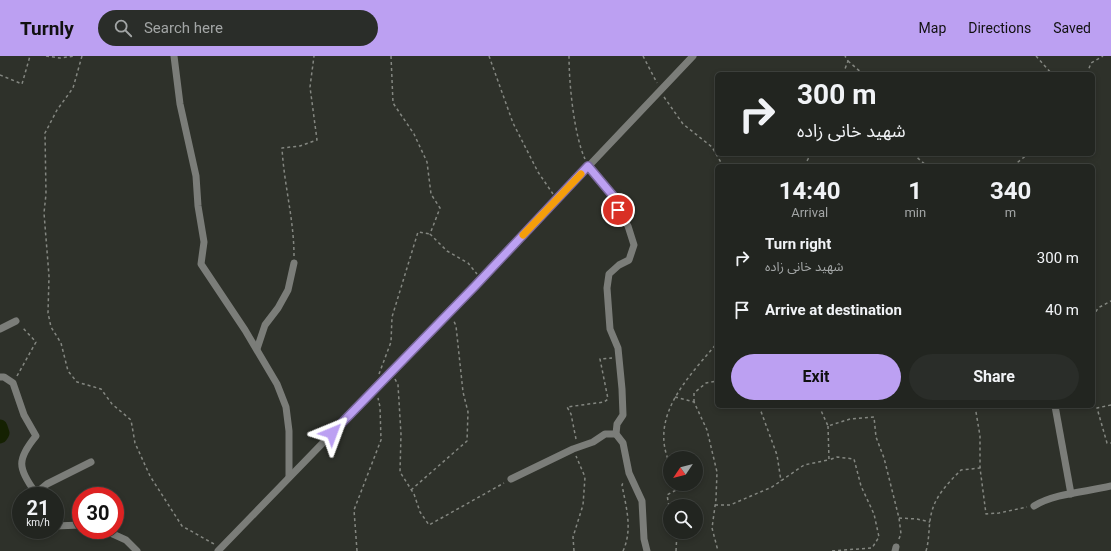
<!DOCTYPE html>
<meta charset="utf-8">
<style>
:root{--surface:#222520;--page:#2a2d29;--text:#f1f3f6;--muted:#a2a5a5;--line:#3f423e;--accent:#bca0f2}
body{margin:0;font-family:Roboto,"Noto Sans Arabic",sans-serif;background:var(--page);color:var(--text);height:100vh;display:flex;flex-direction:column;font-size:15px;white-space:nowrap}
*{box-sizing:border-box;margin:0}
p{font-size:13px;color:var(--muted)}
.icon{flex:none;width:22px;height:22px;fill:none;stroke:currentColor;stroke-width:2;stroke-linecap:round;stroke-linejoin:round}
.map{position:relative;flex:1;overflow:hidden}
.panel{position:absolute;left:715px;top:108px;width:380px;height:244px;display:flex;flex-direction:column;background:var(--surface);border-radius:6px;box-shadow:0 2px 6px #0003,0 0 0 1px var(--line)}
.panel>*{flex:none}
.guide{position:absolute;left:715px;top:16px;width:380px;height:84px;border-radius:6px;box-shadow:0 2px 6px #0003,0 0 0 1px var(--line);background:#222520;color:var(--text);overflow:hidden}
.needle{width:26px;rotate:235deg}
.controls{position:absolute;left:663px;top:395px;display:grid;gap:8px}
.controls a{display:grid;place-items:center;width:40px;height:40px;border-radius:50%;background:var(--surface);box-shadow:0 2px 6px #0003,0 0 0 1px var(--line);font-size:20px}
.speed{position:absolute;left:12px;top:431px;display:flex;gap:8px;font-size:20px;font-weight:700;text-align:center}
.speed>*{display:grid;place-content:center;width:52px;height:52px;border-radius:50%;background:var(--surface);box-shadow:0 2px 6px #0003,0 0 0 1px var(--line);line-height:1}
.speed small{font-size:10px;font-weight:400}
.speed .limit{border:6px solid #d22;background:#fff;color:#111}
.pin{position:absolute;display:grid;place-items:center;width:34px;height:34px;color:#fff;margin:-17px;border:2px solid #fff;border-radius:50%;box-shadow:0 1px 4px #0007}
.me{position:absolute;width:44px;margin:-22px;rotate:44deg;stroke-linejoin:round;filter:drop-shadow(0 0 3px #0008)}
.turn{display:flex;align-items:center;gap:14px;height:84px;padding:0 16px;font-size:18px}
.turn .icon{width:52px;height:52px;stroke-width:2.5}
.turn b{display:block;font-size:28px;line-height:34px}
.eta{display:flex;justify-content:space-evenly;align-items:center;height:68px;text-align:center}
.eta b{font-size:24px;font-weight:700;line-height:28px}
.primary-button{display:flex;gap:8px;margin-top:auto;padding:8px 16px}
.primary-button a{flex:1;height:46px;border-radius:24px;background:var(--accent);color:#111;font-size:16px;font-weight:700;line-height:46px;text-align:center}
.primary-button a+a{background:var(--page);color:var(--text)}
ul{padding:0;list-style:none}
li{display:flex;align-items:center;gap:12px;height:52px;padding:0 16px}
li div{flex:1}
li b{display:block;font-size:15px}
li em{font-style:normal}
header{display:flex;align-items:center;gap:24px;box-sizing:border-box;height:56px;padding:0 20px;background:var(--accent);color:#111}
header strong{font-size:19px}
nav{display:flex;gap:22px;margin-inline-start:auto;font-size:14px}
.search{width:280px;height:36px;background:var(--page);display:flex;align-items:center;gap:10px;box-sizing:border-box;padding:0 14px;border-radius:22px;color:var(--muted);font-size:15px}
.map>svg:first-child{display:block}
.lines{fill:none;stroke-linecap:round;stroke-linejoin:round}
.river{stroke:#152102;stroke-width:15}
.path{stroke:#848781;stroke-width:1.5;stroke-dasharray:3 3;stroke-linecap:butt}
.street{stroke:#7b7d79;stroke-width:7}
.route-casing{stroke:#7a689d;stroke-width:10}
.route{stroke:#bca0f2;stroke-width:7}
.slow{stroke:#f59e0b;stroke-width:7}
</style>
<header>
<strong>Turnly</strong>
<div class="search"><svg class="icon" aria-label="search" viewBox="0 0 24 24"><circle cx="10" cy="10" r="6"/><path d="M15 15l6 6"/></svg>Search here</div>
<nav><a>Map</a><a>Directions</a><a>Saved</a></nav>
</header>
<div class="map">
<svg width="1111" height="495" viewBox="0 0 1111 495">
<rect width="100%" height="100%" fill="#2e312a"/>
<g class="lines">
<!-- river -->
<polyline class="river" points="0,371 2,377 0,380"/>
<!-- path -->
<g class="path">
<polyline points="46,0 60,2 75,0"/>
<polyline points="82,0 73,32 57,54 45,77 46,138 44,157 49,220 48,257 51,271 61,287 68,315 77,326 101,333 112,348 131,364 135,387 150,420 182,470 214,488"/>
<polyline points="391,0 393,47 414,78 427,106 431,138 440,152 430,178 447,195 468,207 477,218"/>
<polyline points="489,0 513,67 538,116 553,138"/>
<path d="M569 0C569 28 574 79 585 103"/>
<polyline points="643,0 657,27"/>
<polyline points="1036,0 1052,18"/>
<polyline points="848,5 863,18"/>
<polyline points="843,18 848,5 845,0"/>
<polyline points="1087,18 1091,7 1103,0"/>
<polyline points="0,19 22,28 30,0"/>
<polyline points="664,41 683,68 712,91 723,110"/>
<polyline points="913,98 927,110"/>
<polyline points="804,110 811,98"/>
<polyline points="1013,110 1028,98"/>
<path d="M294 200C294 163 284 129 282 92L300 90 317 84 310 31 314 0"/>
<polyline points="1093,261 1098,252 1111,245"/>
<polyline points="379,318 391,286 392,261 418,176 430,178"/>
<polyline points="17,320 36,286 22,271"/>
<polyline points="395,323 398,329 401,378 400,416 414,438 420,456 429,469 504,427"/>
<polyline points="675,341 694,346 707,374 717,416 716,443 712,472 718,495"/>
<polyline points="694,346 694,337 706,327 717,325"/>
<polyline points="1111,349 1097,352 1107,387 1111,387"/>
<polyline points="759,350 777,399 781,425"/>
<polyline points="819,350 828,370 850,363 874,361 876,381 884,402 899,462 901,478 898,485"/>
<polyline points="975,350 980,380 980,412"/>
<polyline points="828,370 829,404 837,401 854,403 861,430 874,458 879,481 872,492 830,495"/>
<polyline points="576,383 571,358 567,351 604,346 608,343 600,303 612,302"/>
<path d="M670 408C648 360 689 321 717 287"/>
<polyline points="411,434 467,385 468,356 463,336 456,270 453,263"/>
<polyline points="715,449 730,449 772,431 804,409 828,404"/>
<polyline points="670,456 667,439 678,433 677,428"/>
<polyline points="899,462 917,463 930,466"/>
<polyline points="357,495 354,454 381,384 380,351 378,342"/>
<polyline points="574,495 573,481 583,449 585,421 576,400"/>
<path d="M623 495C633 473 626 451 622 429L624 425"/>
<polyline points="676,495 677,476"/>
<path d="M926 495C930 482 928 468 932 455 936 439 950 425 961 414L980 412 986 458 999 457 1027 451"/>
</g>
<!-- street -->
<g class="street">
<polyline points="174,0 180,48 196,120 198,150 204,186 201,208 245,274 277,328 286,351 289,375 289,421"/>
<polyline points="588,110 614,141 618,154 628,170 634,189 629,204 619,209 609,218 607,232 610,273 618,292 622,333 623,359 617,368 616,378 623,387 629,417 642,445 644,483 647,495"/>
<polyline points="0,273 16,265"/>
<polyline points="257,293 265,269 278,252 288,234 294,207"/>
<path d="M0 321H4L13 327 24 359 36 380C17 403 17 412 36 437"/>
<polyline points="1055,350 1071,438"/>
<polyline points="511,423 573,393 593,386 605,378 616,378"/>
<polyline points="37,440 36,437 47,428 91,406"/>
<path d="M1034 450C1055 437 1087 436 1111 430"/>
<polyline points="55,470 81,469"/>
<polyline points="104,474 126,484 137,495"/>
<polyline points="218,495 475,230 693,0"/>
<polyline points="895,495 896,491"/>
</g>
</g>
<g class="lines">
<defs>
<polyline id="route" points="332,377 475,230 588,110 614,141 618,154"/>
</defs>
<!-- route casing -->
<use href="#route" class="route-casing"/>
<!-- route -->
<use href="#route" class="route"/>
<!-- slow -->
<polyline class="slow" points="523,179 581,118"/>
</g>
</svg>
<div class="controls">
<a><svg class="needle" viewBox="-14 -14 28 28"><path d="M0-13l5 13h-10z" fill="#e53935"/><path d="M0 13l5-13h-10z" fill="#a2a5a5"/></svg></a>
<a><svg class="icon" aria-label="search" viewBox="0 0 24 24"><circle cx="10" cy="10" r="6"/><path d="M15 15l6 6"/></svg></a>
</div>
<div class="speed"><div>21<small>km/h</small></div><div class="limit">30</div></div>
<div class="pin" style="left:618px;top:154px;background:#d93025"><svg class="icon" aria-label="arrive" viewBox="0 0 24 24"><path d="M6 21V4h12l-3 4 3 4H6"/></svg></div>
<svg class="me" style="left:332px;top:377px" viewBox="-20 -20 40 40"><path d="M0-17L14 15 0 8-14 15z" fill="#bca0f2" stroke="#fff" stroke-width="4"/></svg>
<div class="guide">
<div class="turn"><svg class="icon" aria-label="right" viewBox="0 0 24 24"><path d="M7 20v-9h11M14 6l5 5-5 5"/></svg><div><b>300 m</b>شهید خانی زاده</div></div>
</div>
<section class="panel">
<div class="eta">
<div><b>14:40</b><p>Arrival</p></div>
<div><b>1</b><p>min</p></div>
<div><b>340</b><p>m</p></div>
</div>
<ul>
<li><svg class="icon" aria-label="right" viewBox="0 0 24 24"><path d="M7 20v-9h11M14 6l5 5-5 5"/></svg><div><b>Turn right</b><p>شهید خانی زاده</p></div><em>300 m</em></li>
<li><svg class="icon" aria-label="arrive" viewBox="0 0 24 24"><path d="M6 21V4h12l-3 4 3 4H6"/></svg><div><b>Arrive at destination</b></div><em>40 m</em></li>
</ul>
<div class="primary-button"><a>Exit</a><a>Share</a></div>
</section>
</div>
